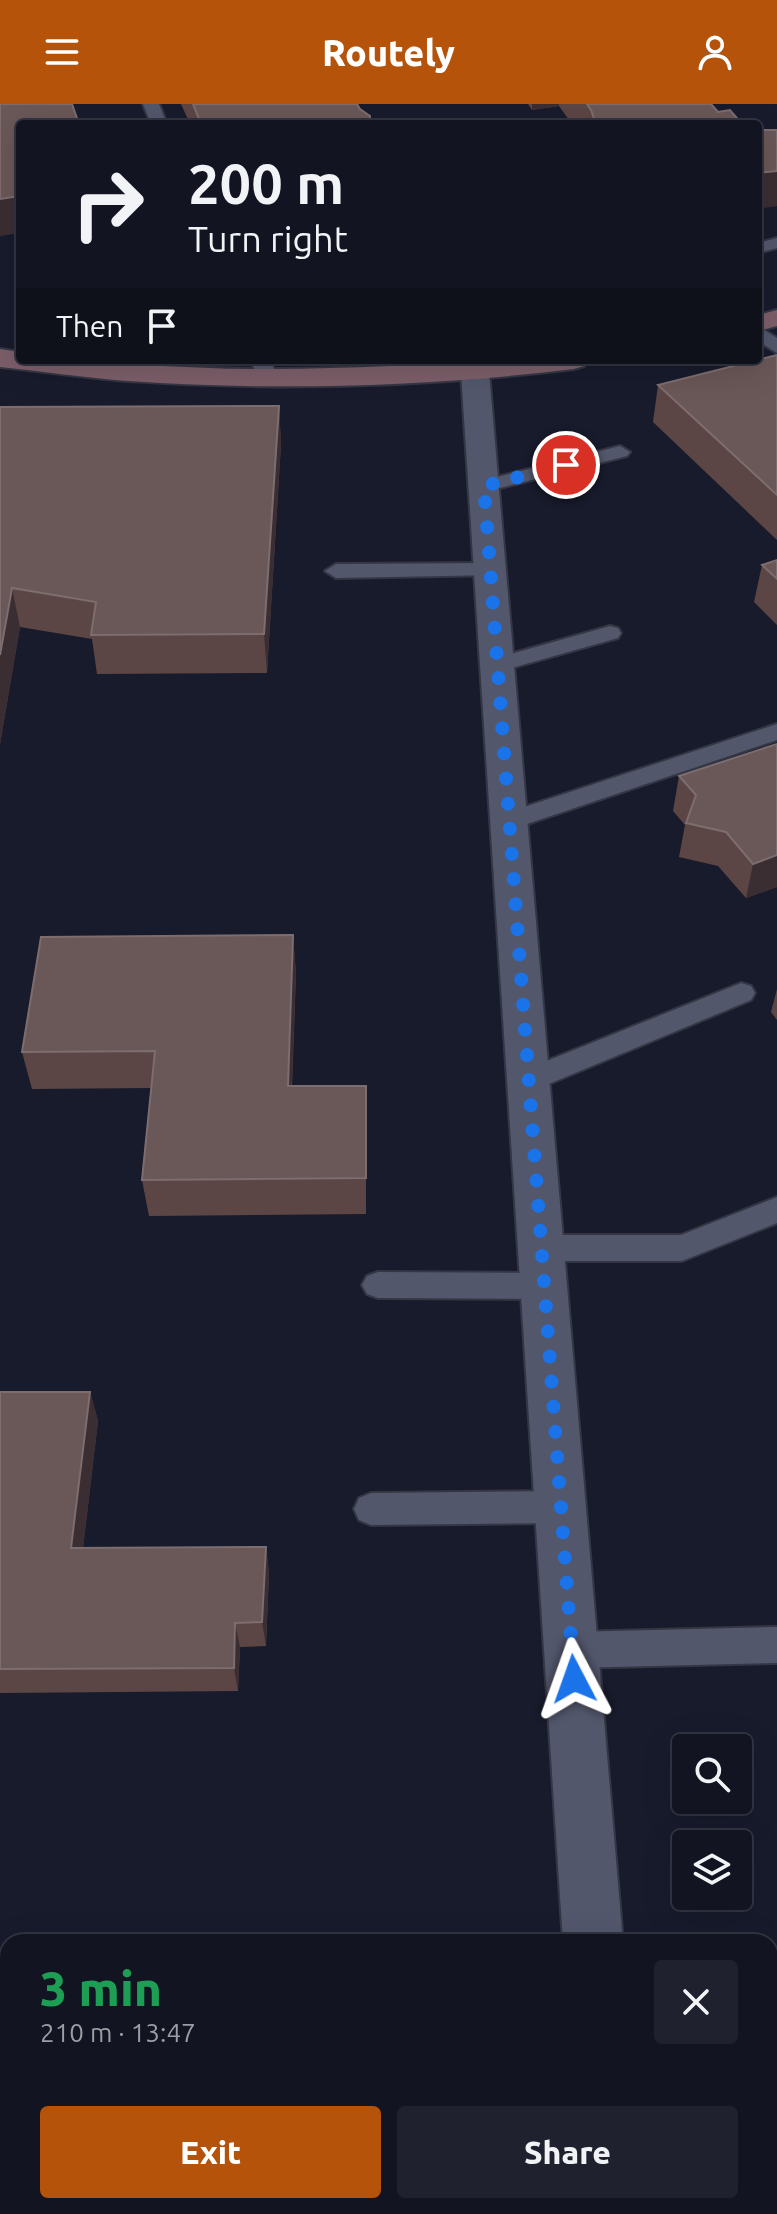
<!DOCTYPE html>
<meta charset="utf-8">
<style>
:root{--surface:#121421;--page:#1f212e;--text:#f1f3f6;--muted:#9c9ea5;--line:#31333f;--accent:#b45309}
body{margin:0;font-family:Ubuntu,sans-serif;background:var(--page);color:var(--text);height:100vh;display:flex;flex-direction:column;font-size:30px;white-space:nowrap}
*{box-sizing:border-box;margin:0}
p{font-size:26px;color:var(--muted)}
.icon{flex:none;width:44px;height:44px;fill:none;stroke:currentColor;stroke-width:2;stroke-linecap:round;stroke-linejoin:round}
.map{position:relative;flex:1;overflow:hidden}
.panel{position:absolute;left:0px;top:1830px;width:778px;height:280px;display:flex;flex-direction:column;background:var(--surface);border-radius:24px 24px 0 0;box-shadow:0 8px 32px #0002,0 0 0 2px var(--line)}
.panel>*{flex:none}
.hud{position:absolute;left:16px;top:16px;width:746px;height:244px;border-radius:8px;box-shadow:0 8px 32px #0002,0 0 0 2px var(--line);background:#121421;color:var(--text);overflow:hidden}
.tools{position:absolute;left:672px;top:1630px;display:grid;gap:16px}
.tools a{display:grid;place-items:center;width:80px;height:80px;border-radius:8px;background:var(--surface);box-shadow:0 8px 32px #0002,0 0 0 2px var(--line);font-size:40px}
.pin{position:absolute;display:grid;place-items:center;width:68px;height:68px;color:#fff;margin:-34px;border:4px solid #fff;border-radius:50%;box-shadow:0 2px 8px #0007}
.me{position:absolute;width:88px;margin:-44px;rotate:356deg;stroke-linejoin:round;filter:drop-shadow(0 0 6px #0008)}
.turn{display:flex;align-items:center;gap:28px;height:168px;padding:0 40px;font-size:36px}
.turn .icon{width:104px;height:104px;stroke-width:2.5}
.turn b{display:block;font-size:56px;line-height:68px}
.then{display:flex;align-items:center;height:76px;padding:0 40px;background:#0003;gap:16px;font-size:30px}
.round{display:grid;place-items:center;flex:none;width:84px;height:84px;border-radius:8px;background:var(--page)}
.overview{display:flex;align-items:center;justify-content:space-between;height:136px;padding:0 40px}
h1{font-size:48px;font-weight:800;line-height:60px;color:#1e9e55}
.button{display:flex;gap:16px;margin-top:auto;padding:16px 40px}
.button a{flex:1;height:92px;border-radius:8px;background:var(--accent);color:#fff;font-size:32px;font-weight:800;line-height:92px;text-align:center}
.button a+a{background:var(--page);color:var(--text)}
header{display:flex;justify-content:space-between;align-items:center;height:104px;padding:0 40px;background:var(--accent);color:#fff;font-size:36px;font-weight:800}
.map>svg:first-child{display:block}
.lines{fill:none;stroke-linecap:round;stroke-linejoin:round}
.lane-casing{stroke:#343644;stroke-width:4}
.street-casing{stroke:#343644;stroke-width:4}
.secondary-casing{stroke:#343644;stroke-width:4}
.lane{fill:#53576c;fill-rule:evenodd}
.street{fill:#53576c;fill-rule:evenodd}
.secondary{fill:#7c5e69;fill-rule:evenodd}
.wall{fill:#5c4645}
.shaded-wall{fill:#3b2e33}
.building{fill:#6a5757;stroke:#7d6d6f;stroke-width:2}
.route{stroke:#1a73e8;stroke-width:14;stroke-dasharray:0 25.2}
</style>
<header><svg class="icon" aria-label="menu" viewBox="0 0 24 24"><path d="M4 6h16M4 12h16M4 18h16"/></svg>Routely<svg class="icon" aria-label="person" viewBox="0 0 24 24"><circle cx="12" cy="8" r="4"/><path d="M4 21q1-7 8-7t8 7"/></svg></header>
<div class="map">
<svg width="777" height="2110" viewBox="0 0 777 2110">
<rect width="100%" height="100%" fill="#181b2c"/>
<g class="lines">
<defs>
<g id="lane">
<polygon points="143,0 159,0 167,20 151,20"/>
<polygon points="777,134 777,144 758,149 758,139"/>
<polygon points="758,222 777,234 777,249 758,237"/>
<polygon points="250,256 270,256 278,274 275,278 261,278"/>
<polygon points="620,342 630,348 627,352 484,388 473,382 477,378"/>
<polygon points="490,459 501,466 498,471 336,474 325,467 336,460"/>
<polygon points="610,522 618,524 621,529 618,534 497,568 489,566 485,561 489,556"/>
<polygon points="777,620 777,636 518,723 509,726 500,723 496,717 500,711"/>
<polygon points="741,879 751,882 755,889 751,896 539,984 529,987 519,984 515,976 519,968"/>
<polygon points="777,1093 777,1119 682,1157 542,1157 531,1153 526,1144 531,1135 542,1131 681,1131"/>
<polygon points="378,1168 544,1169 555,1173 560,1182 555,1191 544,1195 378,1194 367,1190 362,1181 367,1172"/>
<polygon points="561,1387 573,1392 578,1403 573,1414 561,1419 371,1421 359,1416 354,1405 359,1394 371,1389"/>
<polygon points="777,1523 777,1559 572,1564 559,1559 554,1546 559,1533 572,1528"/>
</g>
<g id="street">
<polygon points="475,259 485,262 489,268 623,1838 563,1838 461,268 465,262"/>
<rect x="770" y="1956" width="7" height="62"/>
<rect x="0" y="1973" width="8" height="62"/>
</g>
<g id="secondary">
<polygon points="777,206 777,222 758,227 758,211"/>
<path d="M0 245 20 248V256C104 256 187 266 270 265 377 265 482 256 588 256L584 262 574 265C426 283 276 287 128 277 85 274 42 267 0 263Z"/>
</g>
</defs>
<!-- lane casing -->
<use href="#lane" class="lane-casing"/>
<!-- street casing -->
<use href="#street" class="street-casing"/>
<!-- secondary casing -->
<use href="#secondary" class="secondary-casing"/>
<!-- lane -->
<use href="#lane" class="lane"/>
<!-- street -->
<use href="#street" class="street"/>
<!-- secondary -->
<use href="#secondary" class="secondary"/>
</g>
<!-- wall -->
<g class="wall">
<polygon points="181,0 357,0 370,20 190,20"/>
<polygon points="528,0 711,0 718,8 742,20 572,20 559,2 532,6"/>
<polygon points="777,251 777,436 653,318 658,281"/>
<polygon points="279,302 281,340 267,569 97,570 92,535 20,523 0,640 0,303"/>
<polygon points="777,456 777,521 754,498 762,461"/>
<polygon points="777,640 777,783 746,794 718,762 679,753 685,721 673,707 679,672"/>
<polygon points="293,831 296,870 292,982 366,1019 366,1110 149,1112 142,1076 152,984 32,985 22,948"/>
<polygon points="777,885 777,916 771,908"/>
<polygon points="0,1288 90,1288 98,1317 83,1444 266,1443 269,1469 266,1542 240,1543 238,1587 0,1589"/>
</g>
<!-- shaded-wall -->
<g class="shaded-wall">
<polygon points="532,0 559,0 559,2 532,6"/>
<polygon points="777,67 777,102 758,105 758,69"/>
<polygon points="20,92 20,129 0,132 0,95"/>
<polygon points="279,302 281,340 267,569 264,530"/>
<polygon points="12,484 20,523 0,640 0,551"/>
<polygon points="777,751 777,783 746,794 753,760"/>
<polygon points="293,831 296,870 290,1019 288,982"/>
<polygon points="90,1288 98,1317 80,1470 71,1444"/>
<polygon points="266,1443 269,1469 266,1542 262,1518"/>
<polygon points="235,1519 240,1543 238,1587 234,1564"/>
</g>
<!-- building -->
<g class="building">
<polygon points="0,0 72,0 79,20 20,20 20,92 0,95"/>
<polygon points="193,0 357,0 360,5 370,12 370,20 201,20"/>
<polygon points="587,0 711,0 718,8 730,6 742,20 596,20 591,6"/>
<polygon points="758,26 777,26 777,67 758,69"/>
<polygon points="777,251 777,391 658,281"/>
<polygon points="279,302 264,530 91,531 96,498 12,484 0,551 0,303"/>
<polygon points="777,456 777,475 762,461"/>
<polygon points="777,640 777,751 753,760 726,728 686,719 696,691 679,672"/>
<polygon points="293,831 288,982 366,982 366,1074 142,1076 155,947 22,948 41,833"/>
<polygon points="0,1288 90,1288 71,1444 266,1443 262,1518 235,1519 234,1564 0,1565"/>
</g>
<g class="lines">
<!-- route -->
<polyline class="route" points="566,361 484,382 574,1575"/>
</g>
</svg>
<div class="tools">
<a><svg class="icon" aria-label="search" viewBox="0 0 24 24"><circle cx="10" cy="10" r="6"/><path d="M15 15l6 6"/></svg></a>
<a><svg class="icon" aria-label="layers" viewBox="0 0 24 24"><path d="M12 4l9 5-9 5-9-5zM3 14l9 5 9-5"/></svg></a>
</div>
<div class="pin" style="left:566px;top:361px;background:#d93025"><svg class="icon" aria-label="arrive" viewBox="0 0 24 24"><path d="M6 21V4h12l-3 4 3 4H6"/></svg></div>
<svg class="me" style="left:574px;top:1575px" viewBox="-20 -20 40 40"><path d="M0-17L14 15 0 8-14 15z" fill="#1a73e8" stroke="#fff" stroke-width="4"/></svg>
<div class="hud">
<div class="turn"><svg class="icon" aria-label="right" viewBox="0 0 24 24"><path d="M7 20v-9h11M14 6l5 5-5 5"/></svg><div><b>200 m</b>Turn right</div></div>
<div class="then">Then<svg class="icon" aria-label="arrive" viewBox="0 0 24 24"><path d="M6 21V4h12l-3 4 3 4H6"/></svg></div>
</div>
<section class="panel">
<div class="overview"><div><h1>3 min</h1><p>210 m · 13:47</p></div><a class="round"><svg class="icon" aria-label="close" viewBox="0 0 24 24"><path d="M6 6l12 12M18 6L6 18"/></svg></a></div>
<div class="button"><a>Exit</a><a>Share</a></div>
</section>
</div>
